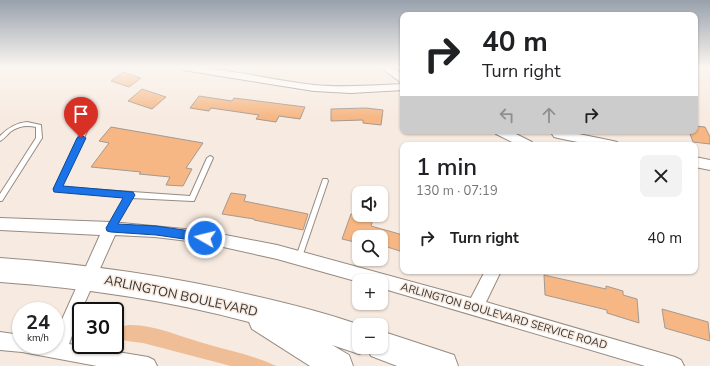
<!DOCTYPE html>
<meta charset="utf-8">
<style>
:root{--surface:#fff;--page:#f2f2f2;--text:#202124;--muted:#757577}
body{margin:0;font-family:"Nunito Sans",sans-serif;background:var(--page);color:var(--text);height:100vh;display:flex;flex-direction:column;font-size:15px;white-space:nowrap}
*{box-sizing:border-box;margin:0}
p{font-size:13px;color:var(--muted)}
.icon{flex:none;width:22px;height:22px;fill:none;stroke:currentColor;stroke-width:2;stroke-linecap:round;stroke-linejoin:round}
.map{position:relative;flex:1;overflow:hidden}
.panel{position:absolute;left:400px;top:142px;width:298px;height:132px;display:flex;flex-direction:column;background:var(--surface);border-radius:8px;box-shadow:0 1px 3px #0004}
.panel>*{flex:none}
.hud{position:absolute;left:400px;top:12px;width:298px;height:122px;border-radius:8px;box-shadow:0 1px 3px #0004;background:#fff;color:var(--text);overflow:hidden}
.fabs{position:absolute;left:352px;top:186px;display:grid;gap:8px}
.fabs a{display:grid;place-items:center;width:36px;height:36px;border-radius:8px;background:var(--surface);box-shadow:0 1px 3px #0004;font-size:20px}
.speed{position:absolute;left:12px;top:302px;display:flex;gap:8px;font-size:20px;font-weight:700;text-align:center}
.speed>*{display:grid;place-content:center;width:52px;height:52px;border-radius:50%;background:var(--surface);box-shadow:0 1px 3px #0004;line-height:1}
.speed small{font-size:10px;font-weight:400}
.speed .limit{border:2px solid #111;border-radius:6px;background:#fff;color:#111}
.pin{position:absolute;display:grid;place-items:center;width:34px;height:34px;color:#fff;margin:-41px -17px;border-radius:50% 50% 50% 0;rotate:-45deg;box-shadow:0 0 4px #0007}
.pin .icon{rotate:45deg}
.me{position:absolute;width:44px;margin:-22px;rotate:278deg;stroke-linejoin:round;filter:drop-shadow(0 0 3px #0008)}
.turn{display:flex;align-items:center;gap:14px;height:84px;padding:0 16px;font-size:18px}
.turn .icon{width:52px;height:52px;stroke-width:2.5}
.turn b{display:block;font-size:28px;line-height:34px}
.lanes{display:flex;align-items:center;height:38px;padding:0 16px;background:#0003;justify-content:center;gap:20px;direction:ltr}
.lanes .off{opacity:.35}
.round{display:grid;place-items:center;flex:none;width:42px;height:42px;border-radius:8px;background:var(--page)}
.summary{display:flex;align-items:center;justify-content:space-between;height:68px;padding:0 16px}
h1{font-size:24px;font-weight:600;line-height:30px}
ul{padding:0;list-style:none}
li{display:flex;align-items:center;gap:12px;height:56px;padding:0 16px}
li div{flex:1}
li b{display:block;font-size:15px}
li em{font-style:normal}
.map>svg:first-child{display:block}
.green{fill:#efbd96}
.building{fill:#f6b784;stroke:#a59990}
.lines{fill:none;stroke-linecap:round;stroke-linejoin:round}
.lane-casing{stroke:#978b82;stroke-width:2}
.street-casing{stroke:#978b82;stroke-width:2}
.highway-casing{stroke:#978b82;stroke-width:2}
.lane{fill:#fff;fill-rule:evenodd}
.street{fill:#fff;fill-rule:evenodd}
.highway{fill:#fff;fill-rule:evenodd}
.route{fill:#1a73e8;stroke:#114b97}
.labels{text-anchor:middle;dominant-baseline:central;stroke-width:3;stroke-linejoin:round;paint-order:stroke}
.street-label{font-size:11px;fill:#3a3531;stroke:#f7eae0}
.near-street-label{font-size:13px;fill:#3a3531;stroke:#f7eae0}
</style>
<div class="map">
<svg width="710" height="366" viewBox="0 0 710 366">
<rect width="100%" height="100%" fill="#f7eae0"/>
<!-- green -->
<path class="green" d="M128 325C153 324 179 336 203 343 227 350 253 355 276 366H231L143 343 127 341 115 337V332L120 327Z"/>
<!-- building -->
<g class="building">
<polygon points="123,72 141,78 129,87 111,81"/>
<polygon points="142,89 166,97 152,109 128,101"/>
<polygon points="199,96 232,101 234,98 305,107 300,119 279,116 276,122 256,119 259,115 211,108 209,111 190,108"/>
<polygon points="366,108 383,110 381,125 363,123 363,120 331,121 331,109"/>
<polygon points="695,126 705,127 710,137 710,144 693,142 689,131 695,131"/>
<polygon points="111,127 203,143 186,168 192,169 183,186 166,185 170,177 139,174 141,172 91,167 109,143 99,141"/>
<polygon points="231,193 246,195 244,201 308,214 303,230 254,220 254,219 222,214"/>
<polygon points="351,214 373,219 371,226 403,235 403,252 381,245 381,237 359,237 359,243 342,239"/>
<polygon points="544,275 606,289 606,286 623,291 623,295 637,299 639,323 607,313 607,310 545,295"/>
<polygon points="662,309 708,322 710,341 665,328"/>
</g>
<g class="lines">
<defs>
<g id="lane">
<path d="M27 122 41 125 42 138 2 201H0V194L36 138V127C27 125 18 126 10 132 7 135 4 139 0 141V136C8 128 16 123 27 122Z"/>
<polygon points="87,123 90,125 61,187 190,196 207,158 210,156 212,157 213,158 194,201 192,201 132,198 113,230 111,231 109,230 108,228 109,226 126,197 57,191 55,191 54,189 84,125"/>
<polygon points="323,179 327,179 328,181 302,257 301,259 299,260 297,259 296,257"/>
</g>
<g id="street">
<path d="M178 67C224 67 269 80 314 85 344 88 373 85 403 84V90L351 93 314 91 183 70Z"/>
<polygon points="380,67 392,67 403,74 403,82 399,81"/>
<polygon points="494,131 510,131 532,142 534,145 518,145 496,134"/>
<polygon points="554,131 564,131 613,141 617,142 619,145 592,145 558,138 554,137 552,134"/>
<polygon points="695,157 710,160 710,170 695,167"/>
<polygon points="0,218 111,222 205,231 277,245 471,298 485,271 501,271 486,302 675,357 681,360 684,366 645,366 381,288 381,281 359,282 277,259 205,243 155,237 115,235 81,311 69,344 148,357 154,360 157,366 97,366 22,352 0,350 0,332 21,335 21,345 55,345 55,335 100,235 0,230"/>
</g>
<path id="highway" d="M0 258C86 264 171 276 255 296 290 304 326 313 360 325H359V347H381V331L454 355 458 366H397L371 356 368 350 359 354 332 345 349 355 353 366H310L252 329 249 322C167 300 84 288 0 282Z"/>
</defs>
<!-- lane casing -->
<use href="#lane" class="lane-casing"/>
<!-- street casing -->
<use href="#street" class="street-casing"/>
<!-- highway casing -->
<use href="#highway" class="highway-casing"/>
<!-- lane -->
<use href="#lane" class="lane"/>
<!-- street -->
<use href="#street" class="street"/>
<!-- highway -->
<use href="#highway" class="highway"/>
</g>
<!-- sky -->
<linearGradient id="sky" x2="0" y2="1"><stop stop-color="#98a1ac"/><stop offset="0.57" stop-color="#fbf6f1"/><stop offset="1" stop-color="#fbf6f1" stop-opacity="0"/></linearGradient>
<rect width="710" height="118" fill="url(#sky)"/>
<!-- route -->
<polygon class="route" points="81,135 86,138 63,186 133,192 135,195 118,224 156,226 205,233 208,234 210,238 208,241 205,242 156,235 111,232 107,231 106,228 123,198 54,192 53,189 77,138"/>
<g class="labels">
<!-- street labels -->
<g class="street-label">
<text transform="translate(504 316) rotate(16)">ARLINGTON BOULEVARD SERVICE ROAD</text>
</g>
<!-- near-street labels -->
<g class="near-street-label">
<text transform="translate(181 296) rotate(12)">ARLINGTON BOULEVARD</text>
</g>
</g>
</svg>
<div class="fabs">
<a><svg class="icon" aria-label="sound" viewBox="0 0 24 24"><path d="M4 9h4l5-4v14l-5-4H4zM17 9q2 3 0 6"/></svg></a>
<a><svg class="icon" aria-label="search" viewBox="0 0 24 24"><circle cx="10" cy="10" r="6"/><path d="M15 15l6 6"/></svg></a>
<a>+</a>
<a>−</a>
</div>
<div class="speed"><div>24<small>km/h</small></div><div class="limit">30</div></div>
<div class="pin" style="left:81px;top:138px;background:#d93025"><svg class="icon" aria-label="arrive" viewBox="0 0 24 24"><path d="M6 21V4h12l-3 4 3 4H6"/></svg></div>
<svg class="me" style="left:205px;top:238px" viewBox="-20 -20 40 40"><circle r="17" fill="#1a73e8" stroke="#fff" stroke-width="3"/><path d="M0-11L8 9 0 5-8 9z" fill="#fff"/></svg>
<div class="hud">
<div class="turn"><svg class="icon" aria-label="right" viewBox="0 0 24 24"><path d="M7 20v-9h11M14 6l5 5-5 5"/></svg><div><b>40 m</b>Turn right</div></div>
<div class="lanes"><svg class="icon off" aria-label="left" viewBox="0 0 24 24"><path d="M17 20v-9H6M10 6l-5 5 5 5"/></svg><svg class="icon off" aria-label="ahead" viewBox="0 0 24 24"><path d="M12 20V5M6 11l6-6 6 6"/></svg><svg class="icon" aria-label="right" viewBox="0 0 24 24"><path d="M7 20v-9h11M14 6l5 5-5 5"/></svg></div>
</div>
<section class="panel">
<div class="summary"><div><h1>1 min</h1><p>130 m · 07:19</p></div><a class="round"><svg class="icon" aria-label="close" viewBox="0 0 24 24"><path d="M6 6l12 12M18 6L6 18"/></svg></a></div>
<ul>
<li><svg class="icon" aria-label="right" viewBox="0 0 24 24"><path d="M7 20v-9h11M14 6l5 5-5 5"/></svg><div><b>Turn right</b></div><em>40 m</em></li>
</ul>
</section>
</div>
